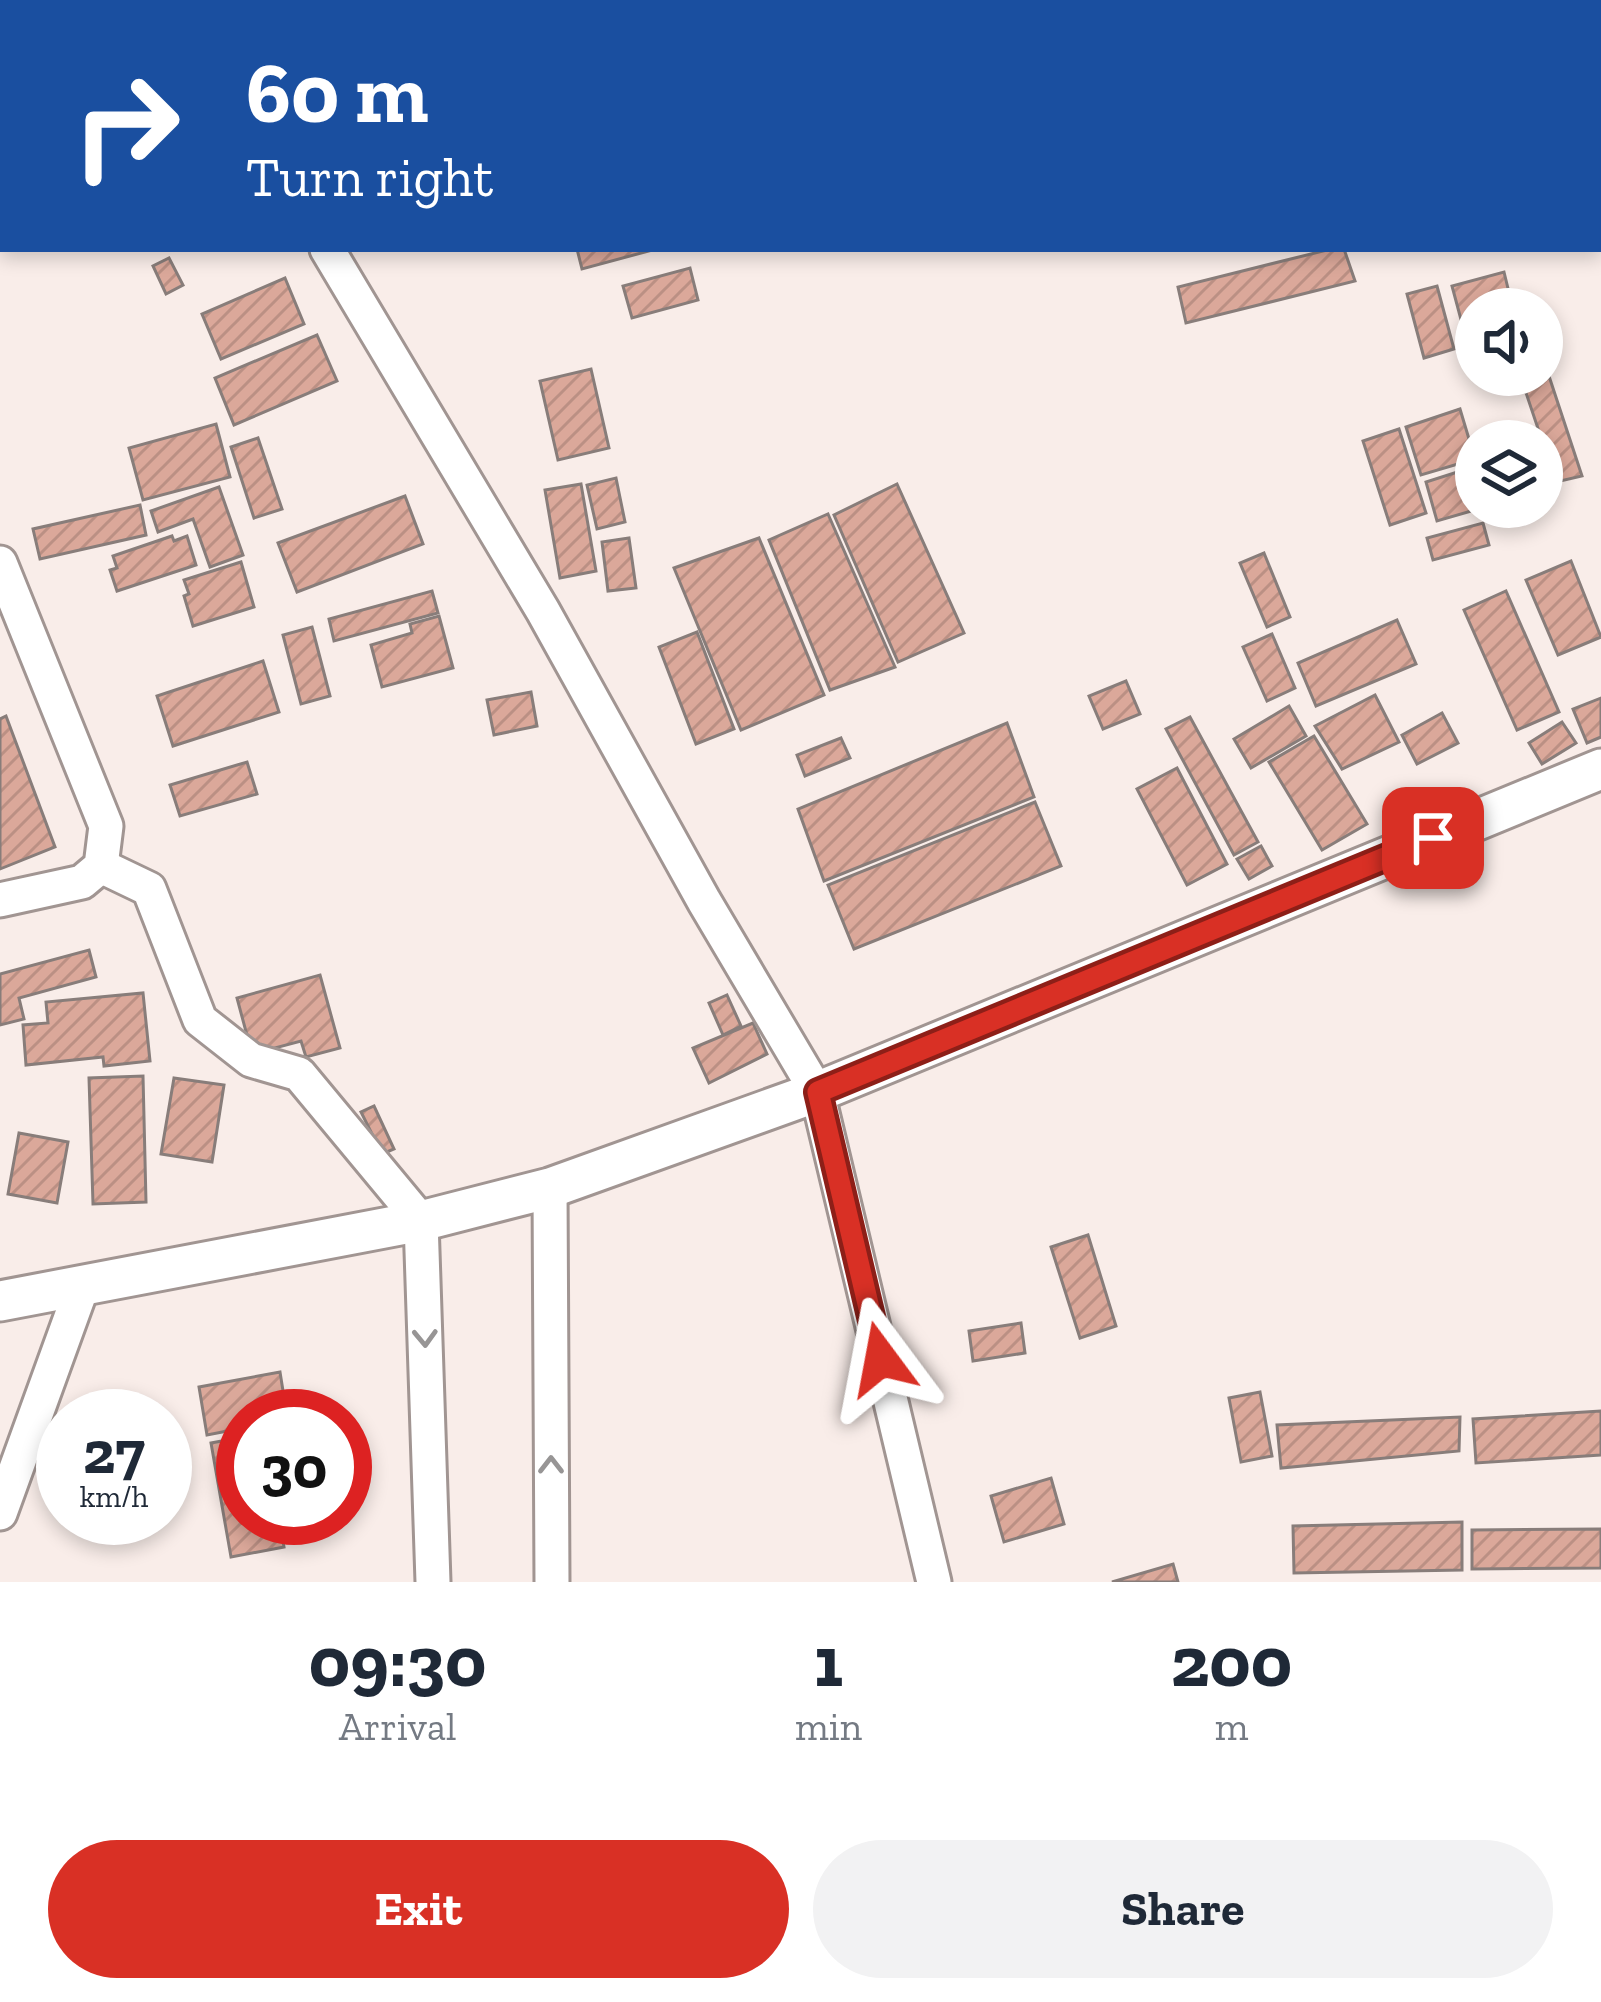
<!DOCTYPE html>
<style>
:root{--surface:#fff;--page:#f2f2f3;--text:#1f2937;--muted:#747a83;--accent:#d93025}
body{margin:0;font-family:"Zilla Slab",serif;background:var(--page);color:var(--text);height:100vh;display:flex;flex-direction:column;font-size:45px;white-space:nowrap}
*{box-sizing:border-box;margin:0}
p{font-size:39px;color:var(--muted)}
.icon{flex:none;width:66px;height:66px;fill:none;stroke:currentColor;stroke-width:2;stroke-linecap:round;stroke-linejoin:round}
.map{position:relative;height:1582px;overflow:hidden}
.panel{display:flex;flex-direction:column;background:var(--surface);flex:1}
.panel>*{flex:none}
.guide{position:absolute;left:0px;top:0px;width:1602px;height:252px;box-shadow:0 6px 18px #0003;background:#1a4fa0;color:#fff;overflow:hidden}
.fabs{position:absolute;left:1455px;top:288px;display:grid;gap:24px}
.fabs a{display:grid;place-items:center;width:108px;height:108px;border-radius:50%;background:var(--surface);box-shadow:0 6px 18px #0003;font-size:60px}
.speed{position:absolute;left:36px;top:1389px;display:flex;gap:24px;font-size:60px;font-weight:700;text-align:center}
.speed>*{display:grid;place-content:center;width:156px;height:156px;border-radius:50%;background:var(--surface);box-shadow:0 6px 18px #0003;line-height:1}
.speed small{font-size:30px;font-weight:400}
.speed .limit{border:18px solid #d22;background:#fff;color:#111}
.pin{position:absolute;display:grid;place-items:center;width:102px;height:102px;color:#fff;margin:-51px;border-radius:24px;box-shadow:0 6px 18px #0006}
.me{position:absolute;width:132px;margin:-66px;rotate:347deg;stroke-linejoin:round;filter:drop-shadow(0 0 9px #0008)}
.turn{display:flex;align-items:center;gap:42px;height:252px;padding:0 48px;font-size:54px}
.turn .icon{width:156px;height:156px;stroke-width:2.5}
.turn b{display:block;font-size:84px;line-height:102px}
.eta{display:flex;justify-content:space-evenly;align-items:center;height:204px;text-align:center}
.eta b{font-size:72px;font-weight:700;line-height:84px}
.cta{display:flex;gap:24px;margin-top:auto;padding:24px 48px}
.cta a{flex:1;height:138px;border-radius:72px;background:var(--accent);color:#fff;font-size:48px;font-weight:700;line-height:138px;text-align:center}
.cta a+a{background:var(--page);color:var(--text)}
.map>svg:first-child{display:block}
.building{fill:url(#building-hatch);stroke:#887d7a;stroke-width:3}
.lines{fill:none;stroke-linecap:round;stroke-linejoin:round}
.minor-casing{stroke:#a19592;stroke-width:39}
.tertiary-casing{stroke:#a19592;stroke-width:45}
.trunk-casing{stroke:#a19592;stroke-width:60}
.minor{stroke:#fff;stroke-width:33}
.tertiary{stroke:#fff;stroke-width:39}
.trunk{stroke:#fff;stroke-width:54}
.oneway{stroke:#979595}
.route-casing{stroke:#8d1f18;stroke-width:30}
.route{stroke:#d93025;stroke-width:21}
</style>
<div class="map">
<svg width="1601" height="1582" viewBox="0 0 1601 1582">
<defs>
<pattern id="building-hatch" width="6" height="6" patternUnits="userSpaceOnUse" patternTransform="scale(3)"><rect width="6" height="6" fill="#dba89a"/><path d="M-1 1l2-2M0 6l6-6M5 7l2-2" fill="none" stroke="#bb9084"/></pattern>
</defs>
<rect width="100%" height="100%" fill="#f9ede9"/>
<!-- building -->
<g class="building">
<polygon points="577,249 656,249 582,269"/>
<polygon points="1331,249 1344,249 1355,281 1186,323 1178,287"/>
<polygon points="169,258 183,285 166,294 153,266"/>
<polygon points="690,268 698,300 632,318 623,286"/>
<polygon points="1504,272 1513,309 1476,309 1476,355 1471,357 1452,286"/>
<polygon points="285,278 304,324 221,359 202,314"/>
<polygon points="1437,286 1454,349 1424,358 1407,294"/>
<polygon points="317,335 337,381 234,425 215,378"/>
<polygon points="1545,364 1582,476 1556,482 1520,375 1542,375"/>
<polygon points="591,369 609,448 558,460 540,381"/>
<polygon points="1460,409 1475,459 1421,475 1406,427"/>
<polygon points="216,424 230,477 143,500 129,448"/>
<polygon points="1399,429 1426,513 1390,525 1363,441"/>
<polygon points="258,438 282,509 254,518 231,447"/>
<polygon points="1476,466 1476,507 1485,507 1437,521 1426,482"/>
<polygon points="616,478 625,522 597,529 587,485"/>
<polygon points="581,484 596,571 560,578 545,490"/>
<polygon points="897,484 964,633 898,662 834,515"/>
<polygon points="219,487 243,555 210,567 193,519 158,532 151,511"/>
<polygon points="405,496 423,544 297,592 278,543"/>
<polygon points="140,505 146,535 40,559 33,529"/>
<polygon points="828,514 895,667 830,690 769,540"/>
<polygon points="1483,523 1489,545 1433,560 1427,538"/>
<polygon points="172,536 174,541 187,536 196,565 117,591 110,570 117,568 113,556"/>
<polygon points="629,538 636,588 608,591 602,542"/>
<polygon points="759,538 824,695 741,730 674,568"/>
<polygon points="1264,553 1290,617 1267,627 1240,563"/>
<polygon points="1571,561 1601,637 1558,655 1526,580"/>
<polygon points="241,562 254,607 193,626 184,596 189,594 184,580"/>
<polygon points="432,591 438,613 334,641 329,619"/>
<polygon points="1506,591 1559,712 1517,730 1464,610"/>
<polygon points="439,616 453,668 382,687 371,645 412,633 410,624"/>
<polygon points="1397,620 1416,664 1316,706 1298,663"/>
<polygon points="312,627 330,696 301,704 283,635"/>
<polygon points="697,632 734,729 696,744 659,647"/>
<polygon points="1272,634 1295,688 1267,701 1243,647"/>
<polygon points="263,661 279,712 173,746 157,696"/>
<polygon points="1126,681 1140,714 1103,729 1089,696"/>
<polygon points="531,692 537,726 494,735 487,700"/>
<polygon points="1375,695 1399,742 1342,769 1315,726"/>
<polygon points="1601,698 1601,737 1587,743 1573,709"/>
<polygon points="1289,706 1306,736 1251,768 1234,739"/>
<polygon points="1442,713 1458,743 1417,764 1402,735"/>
<polygon points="6,716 55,847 0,869 0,719"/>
<polygon points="1190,717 1258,842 1234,855 1166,729"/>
<polygon points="1562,722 1576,743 1542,764 1529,743"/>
<polygon points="1007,723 1034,797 824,881 798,809"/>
<polygon points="1314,736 1367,824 1322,850 1269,762"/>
<polygon points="841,738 850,758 805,776 797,755"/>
<polygon points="247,762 257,794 180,816 170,785"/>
<polygon points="1177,768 1227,864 1187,885 1137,789"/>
<polygon points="1035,802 1061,866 854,949 828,885"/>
<polygon points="1261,846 1272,866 1249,879 1237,859"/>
<polygon points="89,950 96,977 19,998 24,1019 0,1025 0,974"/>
<polygon points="320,975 340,1048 306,1057 301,1041 252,1054 237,998"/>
<polygon points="143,993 150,1061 104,1066 103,1057 26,1065 23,1025 48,1023 46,1002"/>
<polygon points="727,995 741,1026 723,1035 709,1003"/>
<polygon points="753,1023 767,1054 709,1083 693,1048"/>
<polygon points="143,1076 146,1202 93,1204 89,1078"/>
<polygon points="174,1078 224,1085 212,1162 161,1154"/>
<polygon points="374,1106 394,1149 382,1154 361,1112"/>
<polygon points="19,1133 68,1142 57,1203 8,1194"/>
<polygon points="1088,1235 1116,1326 1080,1338 1051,1247"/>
<polygon points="1021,1323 1025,1353 973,1361 969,1331"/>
<polygon points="280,1372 287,1416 243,1416 243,1428 207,1435 199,1387"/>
<polygon points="1260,1392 1272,1456 1241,1462 1229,1398"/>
<polygon points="1601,1411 1601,1455 1476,1463 1473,1419"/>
<polygon points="1460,1417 1459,1451 1281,1468 1277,1425"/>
<polygon points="243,1437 243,1518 279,1518 284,1547 231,1557 211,1443"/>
<polygon points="1051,1478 1064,1524 1004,1542 991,1496"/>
<polygon points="1462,1522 1462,1570 1294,1573 1293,1526"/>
<polygon points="1601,1529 1601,1568 1472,1569 1472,1530"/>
<polygon points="1173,1564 1178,1582 1112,1582"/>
</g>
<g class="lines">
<defs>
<g id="minor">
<polyline points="1526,0 1527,3"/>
<polyline points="1599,181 1601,185"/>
<polyline points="327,249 543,611 704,901 817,1092 934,1582"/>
<polyline points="0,563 106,826 101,866 82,882 0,900"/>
<polyline points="101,866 149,889 200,1020 251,1060 299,1074 421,1221 433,1582"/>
<polyline points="550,1188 552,1582"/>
<polyline points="0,1513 82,1287"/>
</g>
<polyline id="tertiary" points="0,1301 421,1221 550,1188 817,1092 1601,769"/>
<g id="trunk">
<polyline points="134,3 149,0"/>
<polyline points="496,3 509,0"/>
<polyline points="0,20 3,20"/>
<polyline points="0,82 3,82"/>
</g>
</defs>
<!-- minor casing -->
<use href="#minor" class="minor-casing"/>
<!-- tertiary casing -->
<use href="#tertiary" class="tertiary-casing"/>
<!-- trunk casing -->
<use href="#trunk" class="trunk-casing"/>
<!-- minor -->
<use href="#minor" class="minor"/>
<!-- tertiary -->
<use href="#tertiary" class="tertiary"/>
<!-- trunk -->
<use href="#trunk" class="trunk"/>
</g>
<!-- one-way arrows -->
<defs><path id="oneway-chevron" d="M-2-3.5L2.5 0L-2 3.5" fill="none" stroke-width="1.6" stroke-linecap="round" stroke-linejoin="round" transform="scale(3)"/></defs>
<g class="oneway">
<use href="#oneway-chevron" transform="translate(425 1338) rotate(88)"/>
<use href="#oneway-chevron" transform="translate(551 1465) rotate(-90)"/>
</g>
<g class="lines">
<defs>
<polyline id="route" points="881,1359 818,1092 1433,838"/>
</defs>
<!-- route casing -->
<use href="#route" class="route-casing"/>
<!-- route -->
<use href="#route" class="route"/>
</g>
</svg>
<div class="fabs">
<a><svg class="icon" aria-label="sound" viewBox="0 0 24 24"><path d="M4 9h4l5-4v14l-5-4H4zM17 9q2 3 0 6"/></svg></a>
<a><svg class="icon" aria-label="layers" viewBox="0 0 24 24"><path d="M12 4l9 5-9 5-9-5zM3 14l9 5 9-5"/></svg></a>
</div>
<div class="speed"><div>27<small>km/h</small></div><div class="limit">30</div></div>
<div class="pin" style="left:1433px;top:838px;background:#d93025"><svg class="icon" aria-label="arrive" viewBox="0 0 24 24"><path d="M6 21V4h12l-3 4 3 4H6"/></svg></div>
<svg class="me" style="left:881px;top:1359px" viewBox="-20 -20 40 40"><path d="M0-17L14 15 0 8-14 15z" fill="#d93025" stroke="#fff" stroke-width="4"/></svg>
<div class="guide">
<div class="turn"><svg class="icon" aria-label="right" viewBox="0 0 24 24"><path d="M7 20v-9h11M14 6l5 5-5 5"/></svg><div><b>60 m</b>Turn right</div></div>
</div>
</div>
<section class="panel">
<div class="eta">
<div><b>09:30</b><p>Arrival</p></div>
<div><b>1</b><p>min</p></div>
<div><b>200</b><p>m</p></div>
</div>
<div class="cta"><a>Exit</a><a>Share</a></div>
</section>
